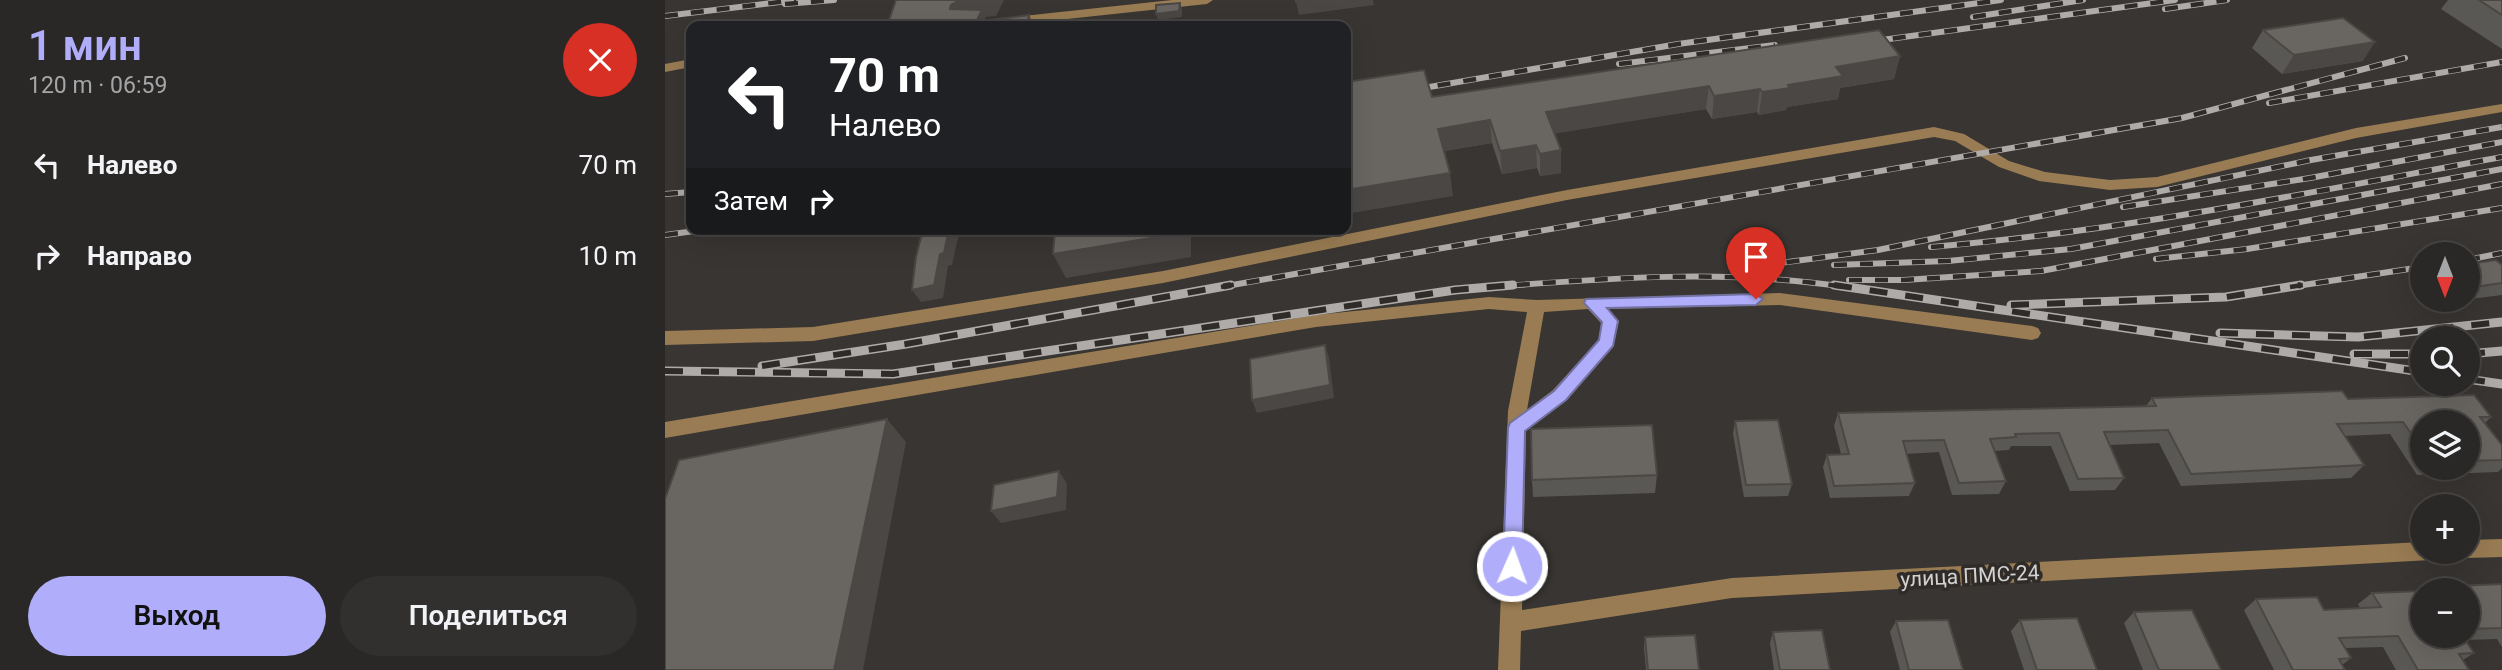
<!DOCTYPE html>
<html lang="ru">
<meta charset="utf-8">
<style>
:root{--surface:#2a2826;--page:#32302e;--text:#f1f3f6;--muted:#a5a6a7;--line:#464443;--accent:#b0aefa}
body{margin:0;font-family:Roboto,sans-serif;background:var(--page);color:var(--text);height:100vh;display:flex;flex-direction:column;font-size:26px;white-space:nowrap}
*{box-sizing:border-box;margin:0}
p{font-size:23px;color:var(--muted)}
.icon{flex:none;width:38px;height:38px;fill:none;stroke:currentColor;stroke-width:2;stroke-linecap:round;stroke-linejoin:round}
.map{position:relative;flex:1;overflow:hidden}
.sheet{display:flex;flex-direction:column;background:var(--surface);width:665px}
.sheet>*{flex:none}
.banner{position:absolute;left:21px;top:21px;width:665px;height:214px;border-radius:14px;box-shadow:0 7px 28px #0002,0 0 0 2px var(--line);background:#202124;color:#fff;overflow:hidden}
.needle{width:46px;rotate:180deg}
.fabs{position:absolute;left:1745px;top:242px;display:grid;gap:14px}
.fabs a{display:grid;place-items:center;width:70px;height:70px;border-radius:50%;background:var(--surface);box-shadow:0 7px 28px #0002,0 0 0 2px var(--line);font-size:35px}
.pin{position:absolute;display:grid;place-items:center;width:60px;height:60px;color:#fff;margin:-72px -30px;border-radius:50% 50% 50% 0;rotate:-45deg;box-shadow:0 0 7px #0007}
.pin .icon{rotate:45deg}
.me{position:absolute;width:77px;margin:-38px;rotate:2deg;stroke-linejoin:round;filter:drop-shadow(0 0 5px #0008)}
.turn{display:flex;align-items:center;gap:24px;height:147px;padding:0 28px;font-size:32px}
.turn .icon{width:91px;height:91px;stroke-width:2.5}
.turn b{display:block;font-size:49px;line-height:60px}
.then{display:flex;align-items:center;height:66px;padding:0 28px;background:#0003;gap:14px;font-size:26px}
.round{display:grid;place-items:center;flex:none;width:74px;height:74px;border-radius:37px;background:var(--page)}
.overview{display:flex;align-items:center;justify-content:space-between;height:119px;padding:0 28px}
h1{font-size:42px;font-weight:600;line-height:52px;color:var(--accent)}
.button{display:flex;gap:14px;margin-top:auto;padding:14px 28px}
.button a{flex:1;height:80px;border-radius:42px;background:var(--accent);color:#111;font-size:28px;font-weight:600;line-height:80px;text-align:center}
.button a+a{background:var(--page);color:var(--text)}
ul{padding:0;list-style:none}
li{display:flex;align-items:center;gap:21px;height:91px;padding:0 28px}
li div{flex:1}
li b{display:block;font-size:26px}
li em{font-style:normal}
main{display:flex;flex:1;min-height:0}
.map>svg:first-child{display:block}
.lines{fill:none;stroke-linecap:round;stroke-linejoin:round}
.minor{fill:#997c53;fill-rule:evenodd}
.rail-far1-casing{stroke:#aeaba9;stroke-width:6}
.rail-casing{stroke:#aeaba9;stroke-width:9}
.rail-far1{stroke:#2e2b28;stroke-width:4.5;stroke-dasharray:13;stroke-linecap:butt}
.rail{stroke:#2e2b28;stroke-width:6;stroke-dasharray:18;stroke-linecap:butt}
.wall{fill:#5a5854;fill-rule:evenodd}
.shaded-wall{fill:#4a4745}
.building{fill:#696662;stroke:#4a4745;stroke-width:2}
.route{fill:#b0aefa;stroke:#7271a2;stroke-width:2}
.labels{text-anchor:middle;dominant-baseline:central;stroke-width:7;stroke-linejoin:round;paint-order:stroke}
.near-street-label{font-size:21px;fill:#d4d2d0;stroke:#2e2b28}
</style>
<main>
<section class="sheet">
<div class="overview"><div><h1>1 мин</h1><p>120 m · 06:59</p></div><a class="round" style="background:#d93025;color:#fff"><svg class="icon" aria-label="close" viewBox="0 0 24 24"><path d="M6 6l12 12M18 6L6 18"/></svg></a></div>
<ul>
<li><svg class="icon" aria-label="left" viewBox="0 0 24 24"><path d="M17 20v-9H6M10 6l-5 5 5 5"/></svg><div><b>Налево</b></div><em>70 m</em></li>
<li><svg class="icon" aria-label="right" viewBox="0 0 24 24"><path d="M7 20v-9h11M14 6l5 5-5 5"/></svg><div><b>Направо</b></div><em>10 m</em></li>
</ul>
<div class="button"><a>Выход</a><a>Поделиться</a></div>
</section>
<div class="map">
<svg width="1837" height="670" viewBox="0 0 1837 670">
<rect width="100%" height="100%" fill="#383532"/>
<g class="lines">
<!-- minor -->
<g class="minor">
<polygon points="507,0 548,0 542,4 336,26 297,26 303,22"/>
<polygon points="26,59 26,67 0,72 0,64"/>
<polygon points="1837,104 1837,112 1691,138 1492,187 1445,190 1374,181 1334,167 1290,141 1269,137 902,200 498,283 148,341 0,345 0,331 148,327 498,271 902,190 1269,127 1299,134 1344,161 1380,172 1445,180 1492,177 1691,128"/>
<path d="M1115 293 1367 326 1373 328 1376 333 1373 338 1367 340 1115 305 943 309 954 321 948 347 902 400 861 431 857 610 1067 578 1757 542V551H1776L1773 558 1766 560 1067 598 856 631 855 670H833L843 411 862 312 824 309 651 327 0 438V422L651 315 824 297 872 300ZM923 309 936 323 934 340 888 390 862 410 879 312Z"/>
<polygon points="1837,539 1837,557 1802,558 1795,556 1793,551 1802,551 1802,540"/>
</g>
<defs>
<g id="rail-far1">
<polyline points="120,4 169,0"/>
<polyline points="1500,9 1562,0"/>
<polyline points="0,16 131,0"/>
<polyline points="1308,17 1418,0"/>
<polyline points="1202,42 1510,0"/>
<polyline points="954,64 1110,45"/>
<polyline points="747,90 1013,44 1336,0"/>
<polyline points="1604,103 1837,62"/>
<polyline points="0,194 26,192"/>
<polyline points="1458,207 1645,178 1837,142"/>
<polyline points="0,235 44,229"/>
<path d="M1266 247C1459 231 1647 192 1837 157"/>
<polyline points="1491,259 1582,249 1837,208"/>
<polyline points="1802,260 1837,253"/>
<polyline points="1169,265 1283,261 1406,249 1837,169"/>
<polyline points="1070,269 1213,250 1646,160 1837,127"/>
<polyline points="1184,280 1239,280 1376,271 1837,184"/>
<polyline points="556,287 1517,118 1740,58"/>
<path d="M826 287C943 278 1063 269 1180 287"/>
<polyline points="1625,287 1757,267"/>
</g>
<g id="rail">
<polyline points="1169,285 1757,372"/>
<polyline points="1346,305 1561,297 1636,285"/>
<polyline points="1555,333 1693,337 1837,322"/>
<polyline points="1689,354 1757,354"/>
<polyline points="1802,354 1837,351"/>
<polyline points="97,366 241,344 566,285"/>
<polyline points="0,371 228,374 790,290 848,285"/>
<polyline points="1802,379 1837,384"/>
</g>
</defs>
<!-- rail-far1 casing -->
<use href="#rail-far1" class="rail-far1-casing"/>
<!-- rail casing -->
<use href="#rail" class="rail-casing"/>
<!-- rail-far1 -->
<use href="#rail-far1" class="rail-far1"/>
<!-- rail -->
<use href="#rail" class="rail"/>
</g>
<!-- wall -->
<g class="wall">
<polygon points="1783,0 1837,0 1837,49 1776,9"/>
<polygon points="1598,30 1698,61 1617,74 1587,48"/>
<polygon points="1235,56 1229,79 1175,88 1173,99 1122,107 1121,110 1094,115 1092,112 1047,119 1041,109 889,133 896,150 896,173 875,176 872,168 837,174 827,143 779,151 788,196 767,97"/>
<polygon points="1802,264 1837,265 1837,295 1782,302 1779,299 1802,299"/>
<path d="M1487 398 1683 399 1826 417 1820 423 1837 445V468L1833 472 1752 475 1725 434 1680 436 1699 465 1686 478 1516 486 1494 443 1444 445 1459 478 1450 490 1405 491 1386 446H1346L1344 450 1329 451 1341 481 1334 494 1287 495 1274 452 1241 454 1250 483 1244 496 1165 498 1158 467 1162 455 1176 454 1169 426 1173 413 1481 406ZM1757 422H1802V467H1757Z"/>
<polygon points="1070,421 1127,484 1123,496 1079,497 1068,434"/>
<polygon points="992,475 990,493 868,497 867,480"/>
<polygon points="1837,584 1837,647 1832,639 1800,640 1809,653 1798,660 1804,670 1731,670 1718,647 1680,648 1686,658 1677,665 1680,670 1609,670 1579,610 1591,599 1659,610 1695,608 1693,604 1707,593 1757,635 1802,635 1802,590 1786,590 1791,586"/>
<polygon points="1469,612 1556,670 1478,670 1459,623"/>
<polygon points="1355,620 1432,670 1359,670 1346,631"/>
<polygon points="1231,621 1298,670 1235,670 1225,632"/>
<polygon points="1108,632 1165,670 1109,670 1105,643"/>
<polygon points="980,637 1034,670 981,670 979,648"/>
</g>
<!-- shaded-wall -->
<g class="shaded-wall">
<polygon points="300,0 339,0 331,16 320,17 325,26 295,26 285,9 286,5 293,1"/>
<polygon points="649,0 708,0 709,5 634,15 631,2"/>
<polygon points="515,3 517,9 517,17 493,20 491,14"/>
<polygon points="364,15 369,26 362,26"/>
<polygon points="1710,42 1698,61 1617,74 1629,55"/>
<polygon points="1235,56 1229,79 1175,88 1173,99 1122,107 1121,110 1094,115 1097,92 1123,85 1171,67"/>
<polygon points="1044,86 1041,109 882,135 881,112"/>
<polygon points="1095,89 1092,112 1047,119 1049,96"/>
<polygon points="825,120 827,143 776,151 773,129"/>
<polygon points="871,145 872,168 837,174 835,151"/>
<polygon points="896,150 896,173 875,176 875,154"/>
<polygon points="785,173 788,196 681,214 681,190"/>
<polygon points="284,229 295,229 287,265 283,266 278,298 256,302 247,290"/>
<polygon points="517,229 526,229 526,257 401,278 388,254"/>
<polygon points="660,345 664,358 669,398 592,413 587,400"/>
<polygon points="222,419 241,442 198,670 169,670"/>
<polygon points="394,471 402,484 401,510 336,523 326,511"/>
</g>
<!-- building -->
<g class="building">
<polygon points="231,0 300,0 293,1 286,5 285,9 317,10 311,22 364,15 362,26 222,26"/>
<polygon points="631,0 649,0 631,2"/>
<polygon points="1814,0 1837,0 1837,15"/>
<polygon points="515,3 514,11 491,14 491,5"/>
<polygon points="1678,18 1710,42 1629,55 1598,30"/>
<polygon points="1214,30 1235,56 1171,67 1178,76 1123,85 1125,88 1097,92 1095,89 1049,96 1044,86 881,112 896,150 875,154 871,145 835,151 825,120 773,129 785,173 681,190 681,82 759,70 767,97"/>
<polygon points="258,229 284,229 279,253 275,254 269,285 247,290 251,257"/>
<polygon points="390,229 517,229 517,233 388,254"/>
<polygon points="1831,260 1837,265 1837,283 1802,288 1802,264"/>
<polygon points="660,345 665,385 587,400 585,359"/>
<polygon points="1677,391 1683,399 1809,395 1826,417 1815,417 1837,445 1837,460 1802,461 1802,422 1757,422 1757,449 1738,422 1672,424 1699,465 1526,474 1503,430 1439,432 1459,478 1413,479 1394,433 1350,434 1351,437 1325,439 1341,481 1294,483 1279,440 1238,441 1250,483 1169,486 1162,455 1184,454 1173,413 1491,406 1487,398"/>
<polygon points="222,419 169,670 0,670 0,499 14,460"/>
<polygon points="1113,420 1127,484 1081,485 1070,421"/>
<polygon points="987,425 992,475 867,480 866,429"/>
<polygon points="394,471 392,497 326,511 329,485"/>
<polygon points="1837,584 1837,628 1802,629 1802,590 1782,590 1793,589 1791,586"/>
<polygon points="1757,591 1757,635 1797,635 1809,653 1794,654 1804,670 1753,670 1733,636 1674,638 1686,658 1674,659 1680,670 1628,670 1591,599 1652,597 1659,610 1716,607 1707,593"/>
<polygon points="1527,610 1556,670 1494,670 1469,612"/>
<polygon points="1412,618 1432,670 1372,670 1355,620"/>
<polygon points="1283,620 1298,670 1244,670 1231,621"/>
<polygon points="1157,630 1165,670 1115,670 1108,632"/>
<polygon points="1030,635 1034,670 983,670 980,637"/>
</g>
<!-- route -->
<polygon class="route" points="1091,294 1098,299 1091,305 942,308 953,321 948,346 901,400 860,431 857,566 854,573 847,575 841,573 838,566 843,428 845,423 889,391 934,340 937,322 919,303 921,299"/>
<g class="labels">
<!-- near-street labels -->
<g class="near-street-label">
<text transform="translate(1305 576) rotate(-3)">улица ПМС-24</text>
</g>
</g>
</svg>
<div class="fabs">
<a><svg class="needle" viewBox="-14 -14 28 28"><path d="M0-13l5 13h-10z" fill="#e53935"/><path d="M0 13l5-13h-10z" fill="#a5a6a7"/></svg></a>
<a><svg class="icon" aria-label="search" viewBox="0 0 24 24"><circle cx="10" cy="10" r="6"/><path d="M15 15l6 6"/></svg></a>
<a><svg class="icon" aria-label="layers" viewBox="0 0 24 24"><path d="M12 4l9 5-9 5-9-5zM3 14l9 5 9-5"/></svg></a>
<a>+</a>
<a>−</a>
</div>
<div class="pin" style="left:1091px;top:299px;background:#d93025"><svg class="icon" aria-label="arrive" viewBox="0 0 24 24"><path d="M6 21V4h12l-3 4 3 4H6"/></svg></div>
<svg class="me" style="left:847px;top:566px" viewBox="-20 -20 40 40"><circle r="17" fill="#b0aefa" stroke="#fff" stroke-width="3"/><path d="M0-11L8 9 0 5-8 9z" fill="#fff"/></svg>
<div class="banner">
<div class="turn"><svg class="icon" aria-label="left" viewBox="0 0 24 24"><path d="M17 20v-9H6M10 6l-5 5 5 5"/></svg><div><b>70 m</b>Налево</div></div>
<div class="then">Затем<svg class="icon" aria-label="right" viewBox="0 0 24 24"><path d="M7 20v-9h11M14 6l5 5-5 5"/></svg></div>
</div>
</div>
</main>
